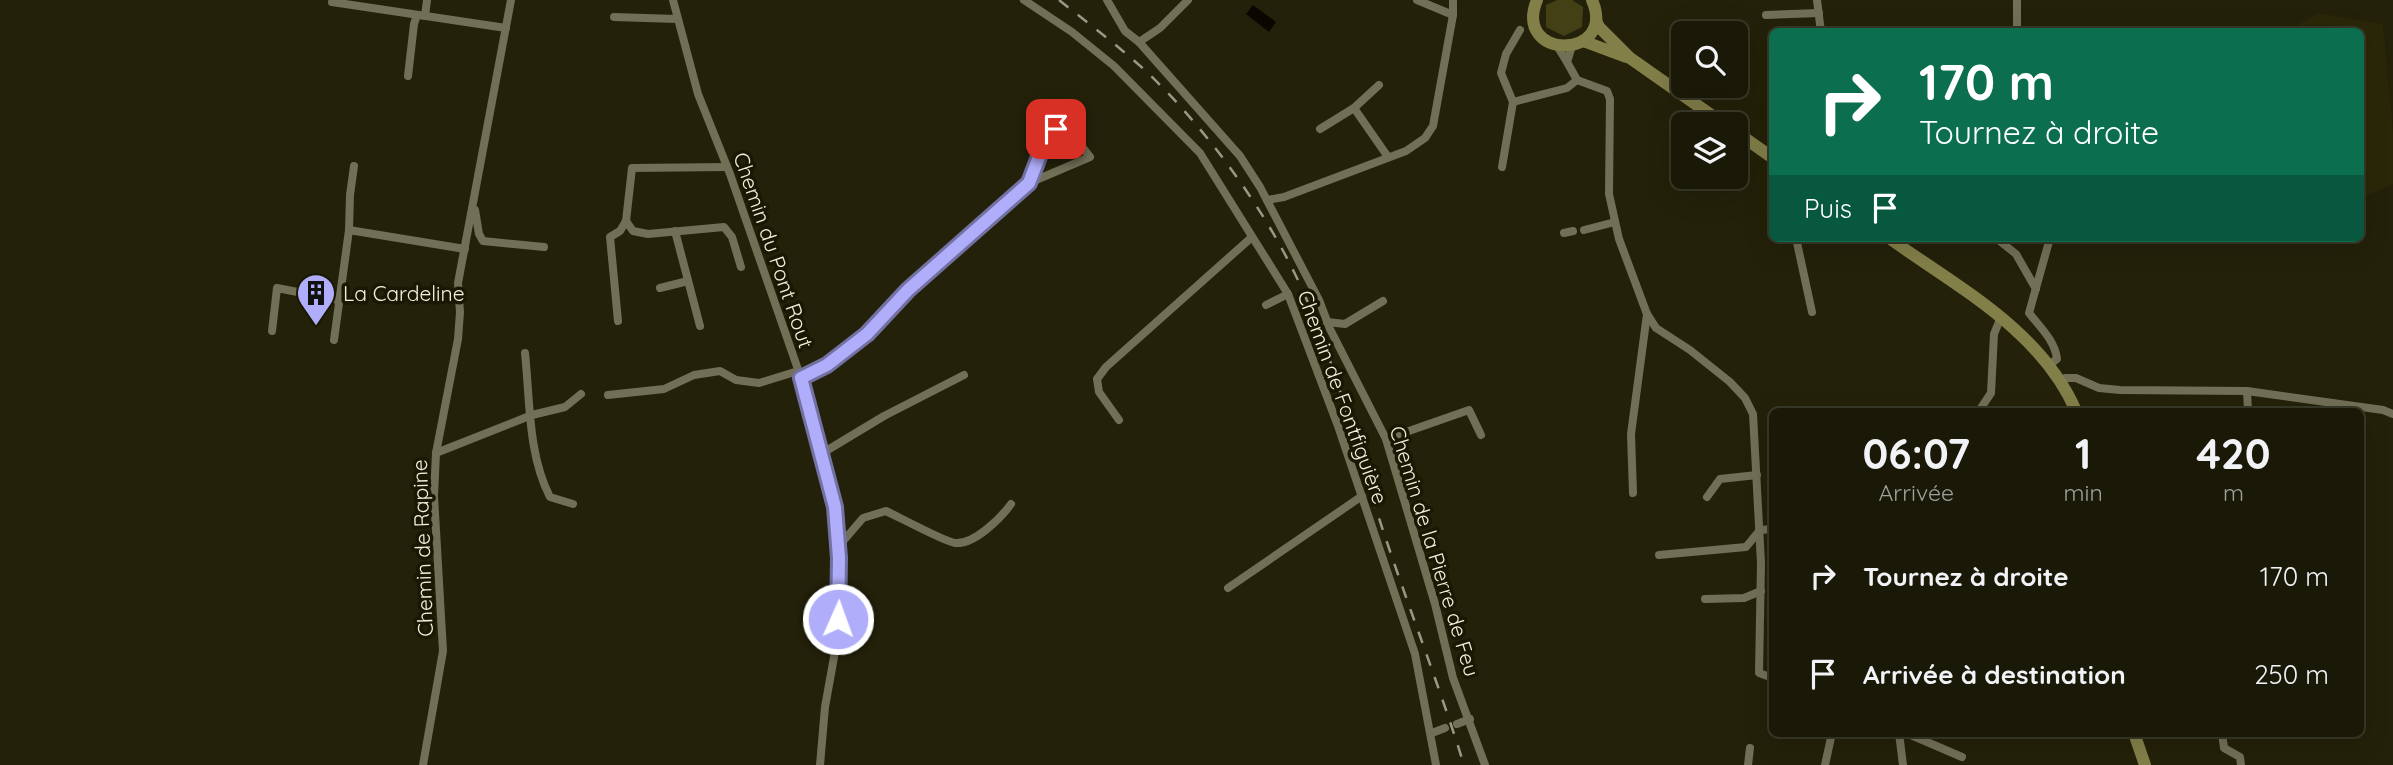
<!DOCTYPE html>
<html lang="fr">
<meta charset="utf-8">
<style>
:root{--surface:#1a1907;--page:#272615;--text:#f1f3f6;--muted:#9fa09b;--line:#383828}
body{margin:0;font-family:Quicksand,sans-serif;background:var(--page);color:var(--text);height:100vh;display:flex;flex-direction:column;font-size:26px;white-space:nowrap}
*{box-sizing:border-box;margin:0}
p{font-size:23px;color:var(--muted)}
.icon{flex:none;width:38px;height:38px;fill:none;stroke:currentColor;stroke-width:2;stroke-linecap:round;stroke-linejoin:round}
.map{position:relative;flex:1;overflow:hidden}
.side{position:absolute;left:1769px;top:408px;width:595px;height:329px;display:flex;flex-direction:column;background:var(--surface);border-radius:10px;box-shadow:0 7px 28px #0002,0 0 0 2px var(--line)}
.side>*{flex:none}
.top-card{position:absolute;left:1769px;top:28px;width:595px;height:214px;border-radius:10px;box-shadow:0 7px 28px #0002,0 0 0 2px var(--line);background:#0b6e4f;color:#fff;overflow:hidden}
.controls{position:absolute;left:1671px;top:21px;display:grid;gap:14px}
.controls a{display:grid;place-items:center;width:77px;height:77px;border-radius:10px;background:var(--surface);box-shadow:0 7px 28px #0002,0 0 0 2px var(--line);font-size:35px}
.pin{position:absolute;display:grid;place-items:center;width:60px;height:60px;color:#fff;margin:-30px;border-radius:14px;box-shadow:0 4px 10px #0006}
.me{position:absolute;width:77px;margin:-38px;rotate:2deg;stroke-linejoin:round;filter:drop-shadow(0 0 5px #0008)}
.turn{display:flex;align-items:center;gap:24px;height:147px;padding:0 35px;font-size:32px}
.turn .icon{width:91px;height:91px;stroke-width:2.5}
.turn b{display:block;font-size:49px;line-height:60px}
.then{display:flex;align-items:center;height:66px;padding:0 35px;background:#0003;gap:14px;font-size:26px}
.eta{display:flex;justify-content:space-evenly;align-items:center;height:119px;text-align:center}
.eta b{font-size:42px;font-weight:700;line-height:49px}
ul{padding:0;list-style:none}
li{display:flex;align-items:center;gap:21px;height:98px;padding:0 35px}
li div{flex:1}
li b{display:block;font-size:26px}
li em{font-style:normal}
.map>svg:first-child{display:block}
.built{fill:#292707}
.green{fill:#444016}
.water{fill:#090700}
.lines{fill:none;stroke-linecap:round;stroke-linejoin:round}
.street{stroke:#716f55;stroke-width:8}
.secondary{stroke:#837f49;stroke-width:12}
.rail{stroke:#999885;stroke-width:2.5;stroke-dasharray:12 12;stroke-linecap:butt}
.route-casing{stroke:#7271a2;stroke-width:18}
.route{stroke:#b0aefa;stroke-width:12}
.labels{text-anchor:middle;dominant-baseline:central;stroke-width:7;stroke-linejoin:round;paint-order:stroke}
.street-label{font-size:21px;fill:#f1f1e2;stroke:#1a1802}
.poi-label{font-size:21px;fill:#f1f1e2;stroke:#1a1802;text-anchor:start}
</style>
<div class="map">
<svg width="2393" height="765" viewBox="0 0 2393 765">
<rect width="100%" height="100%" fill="#232109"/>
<!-- built -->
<polygon class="built" points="2317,13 2383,24 2393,132 2393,184 2361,198 2361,32 2289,31"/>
<!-- green -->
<polygon class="green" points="1557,0 1572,0 1583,7 1582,27 1564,36 1546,27 1546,5"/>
<!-- water -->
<polygon class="water" points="1253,5 1276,22 1269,32 1246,14"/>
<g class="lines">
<!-- street -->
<g class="street">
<polyline points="673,0 698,94 730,174 801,378 835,507 838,526 839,598 836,646 825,707 820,765"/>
<polyline points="1024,0 1072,32 1114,66 1200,153 1288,294 1338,426 1415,654 1436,765"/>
<polyline points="1107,0 1125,31 1139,42 1240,156 1260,187 1319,300 1330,329 1386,439 1435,604 1453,678 1485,765"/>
<polyline points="1417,0 1453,15"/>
<polyline points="1817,0 1821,32"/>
<polyline points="2017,0 2017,32"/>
<polyline points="332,2 506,28"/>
<polyline points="1766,15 1819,13"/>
<polyline points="425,16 427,0"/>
<polyline points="614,17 677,19"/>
<polyline points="1139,42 1160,28 1188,0"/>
<polyline points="1557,46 1567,62 1572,46"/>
<polyline points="1567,62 1577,80 1607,91 1610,99 1609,194 1619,239 1647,314 1656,328 1690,350 1730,382 1745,398 1753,414 1761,563 1759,673 1773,678"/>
<polyline points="408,76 414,24 417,15"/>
<polyline points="1513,102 1567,88 1577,80"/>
<polyline points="1354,108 1388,157"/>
<polyline points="1320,129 1354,108 1379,85"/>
<polyline points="1502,167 1513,102 1501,73 1506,54 1520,30"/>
<polyline points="1267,200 1284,197 1406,151 1425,138 1433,126 1453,15 1453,0"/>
<polyline points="475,210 479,234 483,241 544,247"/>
<polyline points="626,221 633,231 648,234 724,227 732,237 741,267"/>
<polyline points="349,230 465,249"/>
<polyline points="1584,230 1615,222"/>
<polyline points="675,231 700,326"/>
<polyline points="1564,233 1573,231"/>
<polyline points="1796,238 1812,312"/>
<polyline points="1996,238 2016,254 2036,289"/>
<polyline points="660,288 688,281"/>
<polyline points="1266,305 1288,294"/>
<polyline points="618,321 610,237 620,231 626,221 632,168 727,167"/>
<polyline points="1327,322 1345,324 1383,301"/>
<polyline points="272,331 277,288 339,300"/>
<polyline points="334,340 349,230 350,195 354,166"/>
<path d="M525 353C530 400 528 455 550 497L573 504"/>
<path d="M2049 365 2057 359C2055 341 2040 327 2029 313L2050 238"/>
<polyline points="801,378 827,365 868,334 908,291 1029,183 1042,149 1056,129 1069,130 1090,157 1029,183"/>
<polyline points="2061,382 2065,378 2076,378 2099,388 2120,390 2247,391 2383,410 2393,414"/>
<polyline points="2247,391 2248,411"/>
<polyline points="608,395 664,389 694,375 720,371 736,380 759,383 798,371"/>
<polyline points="1979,411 1991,393 1994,334 2001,317"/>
<polyline points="1119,420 1099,392 1097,379 1106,367 1252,237"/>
<polyline points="1386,439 1469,410 1481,435"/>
<polyline points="436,453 532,415 565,407 581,394"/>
<polyline points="821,454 884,416 964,375"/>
<polyline points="1633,493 1631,434 1647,314"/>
<polyline points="1707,497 1720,479 1757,475"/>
<path d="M838 547 863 518 886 511C899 517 945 542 955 543 974 545 1001 518 1011 504"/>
<polyline points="1659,555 1746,547 1760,530 1773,529"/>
<polyline points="1228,588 1362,496"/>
<polyline points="1705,599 1744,598 1761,591"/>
<polyline points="1457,724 1470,719"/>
<polyline points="1432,733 1445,728"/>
<polyline points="1899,733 1903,765"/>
<polyline points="1906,733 1962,757"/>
<polyline points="2222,733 2224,748 2240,757 2241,765"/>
<polyline points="423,765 443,651 434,496 436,453 458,339 460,312 458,283 511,0"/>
<polyline points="1748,765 1750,748"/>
<polyline points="1825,765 1832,733"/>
</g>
<!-- secondary -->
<g class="secondary">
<path d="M1537 0C1512 61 1618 60 1592 0"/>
<polyline points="1596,20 1599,27 1630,58 1724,124"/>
<polyline points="1583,41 1626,57"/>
<polyline points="1736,132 1773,158"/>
<path d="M1889 238C1957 287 2041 330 2076 411"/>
<polyline points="2134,733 2145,765"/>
</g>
<!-- rail -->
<path class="rail" d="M1059 0C1089 24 1120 47 1149 74 1205 128 1261 204 1295 274 1332 350 1352 435 1378 515 1405 599 1438 681 1464 765"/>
</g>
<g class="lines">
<defs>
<polyline id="route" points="838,619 839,558 835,507 801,378 827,365 867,334 908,290 1029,183 1042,149 1056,129"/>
</defs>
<!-- route casing -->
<use href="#route" class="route-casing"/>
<!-- route -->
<use href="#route" class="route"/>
</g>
<!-- icons -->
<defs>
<symbol id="building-pin" viewBox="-11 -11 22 30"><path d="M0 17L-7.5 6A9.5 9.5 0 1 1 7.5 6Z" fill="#b0aefa" stroke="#1a1802"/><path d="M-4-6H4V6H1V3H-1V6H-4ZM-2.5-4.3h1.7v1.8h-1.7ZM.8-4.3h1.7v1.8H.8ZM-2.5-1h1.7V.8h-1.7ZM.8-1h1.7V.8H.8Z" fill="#111"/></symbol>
</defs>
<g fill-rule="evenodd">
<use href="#building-pin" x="294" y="271" width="44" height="60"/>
</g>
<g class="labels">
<!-- street labels -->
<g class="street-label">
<text transform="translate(774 250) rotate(71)">Chemin du Pont Rout</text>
<text transform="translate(1343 397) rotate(70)">Chemin de Fontfiguière</text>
<text transform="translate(422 548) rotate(-92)">Chemin de Rapine</text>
<text transform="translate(1435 551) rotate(73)">Chemin de la Pierre de Feu</text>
</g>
<!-- poi labels -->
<g class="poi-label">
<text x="343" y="293">La Cardeline</text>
</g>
</g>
</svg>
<div class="controls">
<a><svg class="icon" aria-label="search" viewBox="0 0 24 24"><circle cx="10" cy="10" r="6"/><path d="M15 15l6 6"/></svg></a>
<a><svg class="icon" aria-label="layers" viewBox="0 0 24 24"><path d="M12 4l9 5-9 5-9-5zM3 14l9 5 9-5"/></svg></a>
</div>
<div class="pin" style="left:1056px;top:129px;background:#d93025"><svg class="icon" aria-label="arrive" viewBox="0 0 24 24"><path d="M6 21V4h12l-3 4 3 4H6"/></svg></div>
<svg class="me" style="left:838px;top:619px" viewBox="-20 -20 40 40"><circle r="17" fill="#b0aefa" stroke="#fff" stroke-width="3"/><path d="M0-11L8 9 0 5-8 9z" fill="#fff"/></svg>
<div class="top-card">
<div class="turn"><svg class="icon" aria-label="right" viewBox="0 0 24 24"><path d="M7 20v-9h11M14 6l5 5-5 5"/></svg><div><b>170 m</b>Tournez à droite</div></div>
<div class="then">Puis<svg class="icon" aria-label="arrive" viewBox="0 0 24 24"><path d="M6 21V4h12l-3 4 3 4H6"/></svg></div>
</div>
<section class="side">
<div class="eta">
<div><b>06:07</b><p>Arrivée</p></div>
<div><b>1</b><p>min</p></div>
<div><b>420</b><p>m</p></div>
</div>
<ul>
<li><svg class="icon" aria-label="right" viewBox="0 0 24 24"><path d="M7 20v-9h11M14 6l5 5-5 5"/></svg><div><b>Tournez à droite</b></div><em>170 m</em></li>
<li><svg class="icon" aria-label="arrive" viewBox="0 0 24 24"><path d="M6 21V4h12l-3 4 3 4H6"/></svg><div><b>Arrivée à destination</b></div><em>250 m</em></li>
</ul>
</section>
</div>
